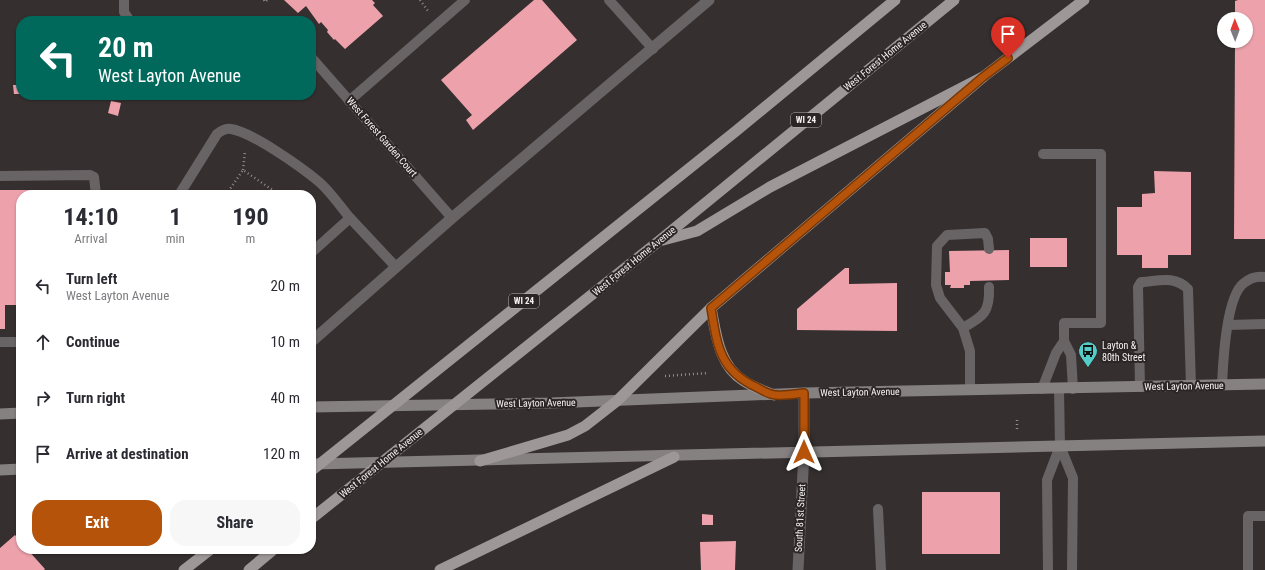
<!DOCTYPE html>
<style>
:root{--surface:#fff;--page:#f7f7f7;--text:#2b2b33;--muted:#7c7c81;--accent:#b45309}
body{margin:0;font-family:"Roboto Condensed",sans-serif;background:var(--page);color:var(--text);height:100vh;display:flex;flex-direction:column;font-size:15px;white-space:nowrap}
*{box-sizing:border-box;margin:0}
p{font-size:13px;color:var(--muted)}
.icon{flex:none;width:22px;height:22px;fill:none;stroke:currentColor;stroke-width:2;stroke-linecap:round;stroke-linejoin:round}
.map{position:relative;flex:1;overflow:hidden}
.details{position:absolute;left:16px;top:190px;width:300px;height:364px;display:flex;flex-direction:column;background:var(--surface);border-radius:16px;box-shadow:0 1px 3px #0004}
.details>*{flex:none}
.banner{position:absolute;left:16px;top:16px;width:300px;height:84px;border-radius:16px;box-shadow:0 1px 3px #0004;background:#00695c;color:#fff;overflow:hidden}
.needle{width:26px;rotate:359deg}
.tools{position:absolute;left:1217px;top:12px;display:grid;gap:8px}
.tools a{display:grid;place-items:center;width:36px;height:36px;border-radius:50%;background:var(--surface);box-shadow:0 1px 3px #0004;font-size:20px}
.pin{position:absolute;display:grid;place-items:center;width:34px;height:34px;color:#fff;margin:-41px -17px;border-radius:50% 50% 50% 0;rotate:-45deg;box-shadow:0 0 4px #0007}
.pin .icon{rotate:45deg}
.me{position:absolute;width:44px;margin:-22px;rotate:0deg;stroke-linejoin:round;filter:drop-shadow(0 0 3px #0008)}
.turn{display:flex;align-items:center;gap:14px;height:84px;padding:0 16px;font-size:18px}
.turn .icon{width:52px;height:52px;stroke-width:2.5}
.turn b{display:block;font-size:28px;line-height:34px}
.eta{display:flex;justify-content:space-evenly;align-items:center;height:68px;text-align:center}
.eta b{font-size:24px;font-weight:700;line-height:28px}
.cta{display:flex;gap:8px;margin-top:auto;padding:8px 16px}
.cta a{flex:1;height:46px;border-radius:16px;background:var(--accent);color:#fff;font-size:16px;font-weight:700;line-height:46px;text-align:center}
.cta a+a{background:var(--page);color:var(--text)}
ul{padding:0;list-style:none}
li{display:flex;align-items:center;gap:12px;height:56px;padding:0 16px}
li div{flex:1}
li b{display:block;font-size:15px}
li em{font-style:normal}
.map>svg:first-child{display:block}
.building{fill:#eda1ab}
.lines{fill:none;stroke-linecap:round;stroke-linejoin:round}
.path{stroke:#938e8f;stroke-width:2.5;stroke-dasharray:1 3;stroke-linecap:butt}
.service{stroke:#686465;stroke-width:10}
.minor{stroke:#686465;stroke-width:11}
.secondary{stroke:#868181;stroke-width:11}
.primary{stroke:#9d9798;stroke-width:11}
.route-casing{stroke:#753606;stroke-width:10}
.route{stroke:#b45309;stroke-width:7}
.labels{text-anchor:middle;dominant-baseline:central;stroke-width:4;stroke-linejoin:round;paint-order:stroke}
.shield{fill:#2b2526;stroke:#b8b4b5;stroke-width:1}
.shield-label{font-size:9px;font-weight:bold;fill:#f5f1f2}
.street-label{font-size:10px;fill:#f5f1f2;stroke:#2b2526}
.poi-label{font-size:10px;fill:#f5f1f2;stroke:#2b2526;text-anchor:start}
</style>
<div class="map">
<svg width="1265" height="570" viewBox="0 0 1265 570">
<rect width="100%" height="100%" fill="#352f2f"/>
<!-- building -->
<g class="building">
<polygon points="284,0 372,0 375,3 373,5 383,16 345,49 335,39 334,40 327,32 328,30 321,22 319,24 306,6 298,13"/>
<polygon points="534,0 542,0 577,40 473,130 466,120 472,115 441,80"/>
<polygon points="1238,0 1265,0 1265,239 1234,239 1235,41 1246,41 1246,19 1235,19 1235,1"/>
<polygon points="13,85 21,85 21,94 14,94"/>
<polygon points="94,95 117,95 117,98 94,99"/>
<polygon points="111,101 121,103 118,116 108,113"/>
<polygon points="1154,171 1191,172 1191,255 1168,255 1168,268 1142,268 1142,255 1117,255 1117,207 1142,207 1142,194 1155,193"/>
<polygon points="0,190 84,190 84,195 21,195 21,305 5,305 5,329 0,329"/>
<rect x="1030" y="238" width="37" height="29"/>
<polygon points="1009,250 1009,280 970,281 970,285 964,285 964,288 950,288 951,285 945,285 945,272 950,272 949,251"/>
<polygon points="845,268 849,268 849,284 897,283 897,331 797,330 797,309"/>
<rect x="922" y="492" width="78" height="62"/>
<polygon points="702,514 713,515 713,525 702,525"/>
<polygon points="15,535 21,542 21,549 27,549 45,569 44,570 0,570 0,548"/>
<polygon points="736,541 735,570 701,570 700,542"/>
</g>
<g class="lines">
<!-- path -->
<g class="path">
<polyline points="264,0 265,2 267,0"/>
<polyline points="420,0 428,11"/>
<polyline points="243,170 245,151"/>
<polyline points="226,195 243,170 280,195"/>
<polyline points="665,376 708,373"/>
<polyline points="1017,429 1017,417"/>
</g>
<!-- service -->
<g class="service">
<polyline points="124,0 124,12 130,21"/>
<polyline points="609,0 653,49"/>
<polyline points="311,57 452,218"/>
<polyline points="349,101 465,0"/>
<polyline points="1043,154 1101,154 1101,323 1064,323 1064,341 1071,355 1073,389"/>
<polyline points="0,176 90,175 94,177 96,195"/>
<path d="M179 195 217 134C221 131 225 128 231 129 252 132 301 167 318 181 330 191 340 206 350 218L311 253"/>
<polyline points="350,218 396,267"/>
<polyline points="1228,325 1265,324"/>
<path d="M963 328C983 316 990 313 989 287"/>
<polyline points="0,342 21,342"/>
<path d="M1222 385C1223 363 1226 296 1244 283 1250 278 1258 276 1265 277"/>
<path d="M1140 387 1138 287 1141 282C1159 281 1174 275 1188 289L1191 386"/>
<polyline points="1042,389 1056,353 1064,341"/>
<polyline points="970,390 970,351 963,328 940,298 936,285 937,246 947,235 985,233 988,239 989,249"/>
<polyline points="1060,446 1073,478 1072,570"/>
<polyline points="878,509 881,570"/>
<polyline points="1048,570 1047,480 1060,446 1059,389"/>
<polyline points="1248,570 1248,516 1265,516"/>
</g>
<!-- minor -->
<g class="minor">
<polyline points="311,342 452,218 709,0"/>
<polyline points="798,570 804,452 804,393"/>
</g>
<!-- secondary -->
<g class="secondary">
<polyline points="311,407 551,403 804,393 1265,384"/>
<polyline points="0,414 21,413"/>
<polyline points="314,464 1265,441"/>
<polyline points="0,470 21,469"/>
</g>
<!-- primary -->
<g class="primary">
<polyline points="663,240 697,231 770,187 983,77 1084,0"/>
<path d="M711 308C716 334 719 366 744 381 753 387 764 391 774 395"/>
<polyline points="480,461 568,435 585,426 617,401 711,308 983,77"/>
<polyline points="311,471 736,131 895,0"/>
<polyline points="311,519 659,241 954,0"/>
<polyline points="184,570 211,549"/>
<polyline points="249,570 274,549"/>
<polyline points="440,570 674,457"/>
</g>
</g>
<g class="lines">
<defs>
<path id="route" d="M804 452V393C795 394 785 396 776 395 769 395 762 390 756 387 719 370 717 344 711 308L983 77 1008 58"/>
</defs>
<!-- route casing -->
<use href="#route" class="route-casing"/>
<!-- route -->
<use href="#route" class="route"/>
</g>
<!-- icons -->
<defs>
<symbol id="bus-pin" viewBox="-11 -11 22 30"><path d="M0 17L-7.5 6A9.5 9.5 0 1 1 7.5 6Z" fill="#54cdc8" stroke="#2b2526"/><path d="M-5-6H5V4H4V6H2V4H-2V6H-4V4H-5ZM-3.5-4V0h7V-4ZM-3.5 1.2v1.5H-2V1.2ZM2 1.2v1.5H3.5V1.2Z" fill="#111"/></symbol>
</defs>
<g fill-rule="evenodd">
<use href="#bus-pin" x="1077" y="340" width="22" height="30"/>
</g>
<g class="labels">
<!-- shield labels -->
<g class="shield">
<rect x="791" y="113" width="30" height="14" rx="3"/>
<rect x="509" y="294" width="30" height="14" rx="3"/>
</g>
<g class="shield-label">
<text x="806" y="120">WI 24</text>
<text x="524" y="301">WI 24</text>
</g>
<!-- street labels -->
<g class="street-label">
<text transform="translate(885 56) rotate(-39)">West Forest Home Avenue</text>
<text transform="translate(382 137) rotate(49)">West Forest Garden Court</text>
<text transform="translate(634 261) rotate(-39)">West Forest Home Avenue</text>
<text transform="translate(1184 386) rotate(-1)">West Layton Avenue</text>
<text transform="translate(860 392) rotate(-1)">West Layton Avenue</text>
<text transform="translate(536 403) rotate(-1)">West Layton Avenue</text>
<text transform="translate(381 463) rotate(-39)">West Forest Home Avenue</text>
<text transform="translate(800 518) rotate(-87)">South 81st Street</text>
</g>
<!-- poi labels -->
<g class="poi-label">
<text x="1102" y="345">Layton &amp;<tspan x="1102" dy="12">80th Street</tspan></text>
</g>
</g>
</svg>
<div class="tools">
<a><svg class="needle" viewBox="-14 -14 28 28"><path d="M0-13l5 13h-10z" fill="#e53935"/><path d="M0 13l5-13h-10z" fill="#7c7c81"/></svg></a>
</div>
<div class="pin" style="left:1008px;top:58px;background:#d93025"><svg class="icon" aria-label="arrive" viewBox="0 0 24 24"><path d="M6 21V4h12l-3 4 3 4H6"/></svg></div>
<svg class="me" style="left:804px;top:452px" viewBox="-20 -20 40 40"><path d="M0-17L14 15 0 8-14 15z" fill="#b45309" stroke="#fff" stroke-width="4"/></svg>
<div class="banner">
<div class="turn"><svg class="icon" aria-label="left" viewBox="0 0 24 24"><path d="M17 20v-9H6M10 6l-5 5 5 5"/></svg><div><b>20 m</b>West Layton Avenue</div></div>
</div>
<section class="details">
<div class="eta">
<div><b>14:10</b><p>Arrival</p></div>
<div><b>1</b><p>min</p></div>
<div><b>190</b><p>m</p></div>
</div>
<ul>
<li><svg class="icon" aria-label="left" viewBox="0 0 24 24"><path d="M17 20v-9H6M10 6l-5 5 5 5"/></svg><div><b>Turn left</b><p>West Layton Avenue</p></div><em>20 m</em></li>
<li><svg class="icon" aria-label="ahead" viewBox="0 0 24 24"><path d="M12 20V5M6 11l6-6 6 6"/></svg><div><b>Continue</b></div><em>10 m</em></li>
<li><svg class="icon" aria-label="right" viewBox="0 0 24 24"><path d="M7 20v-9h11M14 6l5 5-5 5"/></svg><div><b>Turn right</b></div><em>40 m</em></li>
<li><svg class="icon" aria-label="arrive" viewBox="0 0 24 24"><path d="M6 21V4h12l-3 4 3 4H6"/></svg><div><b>Arrive at destination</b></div><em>120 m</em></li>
</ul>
<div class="cta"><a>Exit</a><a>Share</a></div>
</section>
</div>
